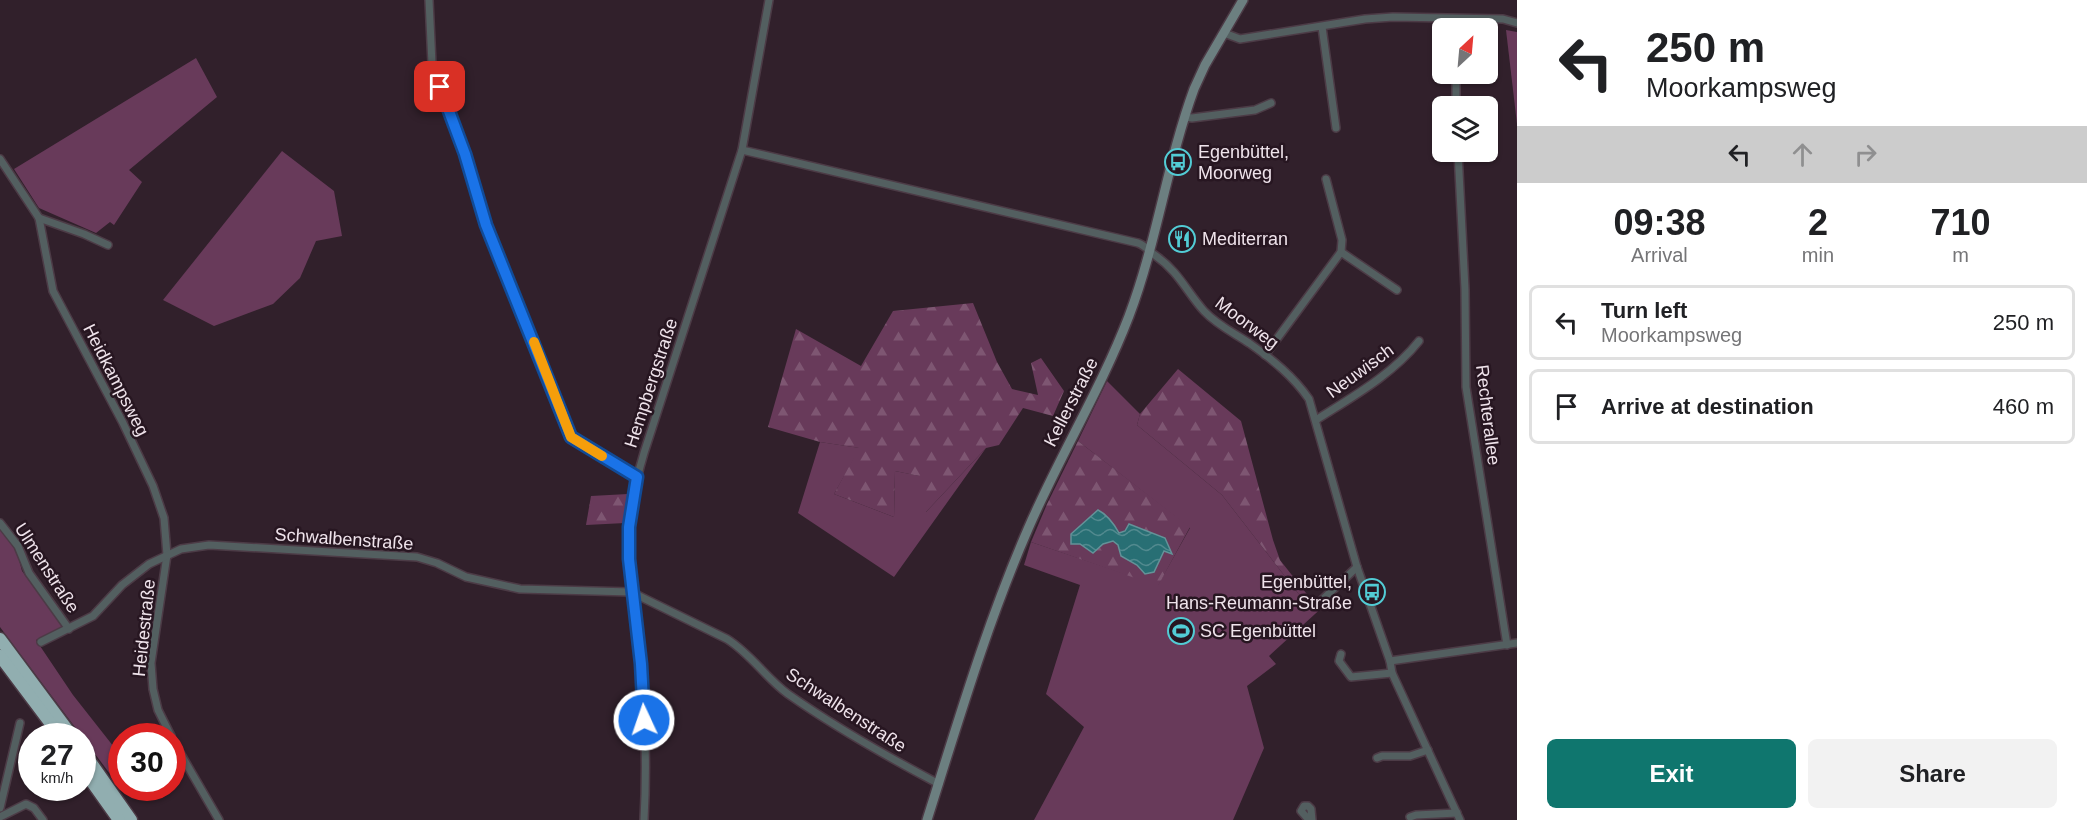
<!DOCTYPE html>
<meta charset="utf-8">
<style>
:root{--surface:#fff;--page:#f2f2f2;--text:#202124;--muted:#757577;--line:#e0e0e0;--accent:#0f766e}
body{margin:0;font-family:Helvetica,sans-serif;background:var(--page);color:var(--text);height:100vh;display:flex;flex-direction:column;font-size:22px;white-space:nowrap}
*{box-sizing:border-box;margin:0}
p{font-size:20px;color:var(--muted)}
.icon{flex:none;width:33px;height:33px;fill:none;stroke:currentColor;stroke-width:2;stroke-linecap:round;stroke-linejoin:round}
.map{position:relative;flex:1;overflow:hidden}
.sheet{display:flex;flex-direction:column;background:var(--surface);width:570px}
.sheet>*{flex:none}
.guide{background:#fff;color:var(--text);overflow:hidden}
.needle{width:39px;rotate:26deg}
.fabs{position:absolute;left:1432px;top:18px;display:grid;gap:12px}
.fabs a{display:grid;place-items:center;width:66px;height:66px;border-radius:9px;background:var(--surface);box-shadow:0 2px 4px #0004;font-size:30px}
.speed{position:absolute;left:18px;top:723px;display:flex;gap:12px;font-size:30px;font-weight:700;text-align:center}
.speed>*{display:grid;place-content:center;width:78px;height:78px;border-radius:50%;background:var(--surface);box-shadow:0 2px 4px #0004;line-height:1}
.speed small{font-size:15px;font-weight:400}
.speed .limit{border:9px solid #d22;background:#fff;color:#111}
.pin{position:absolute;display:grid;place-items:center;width:51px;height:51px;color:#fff;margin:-26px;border-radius:12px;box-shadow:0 3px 9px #0006}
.me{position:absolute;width:66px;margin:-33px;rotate:357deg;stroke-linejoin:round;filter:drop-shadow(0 0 4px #0008)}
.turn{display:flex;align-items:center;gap:21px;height:126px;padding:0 30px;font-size:27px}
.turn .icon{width:78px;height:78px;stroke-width:2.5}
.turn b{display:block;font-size:42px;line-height:51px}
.lanes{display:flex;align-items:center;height:57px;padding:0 30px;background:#0003;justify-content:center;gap:30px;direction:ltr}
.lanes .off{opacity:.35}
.eta{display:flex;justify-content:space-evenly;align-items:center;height:102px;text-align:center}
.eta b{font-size:36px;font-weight:800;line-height:42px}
.primary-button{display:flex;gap:12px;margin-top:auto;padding:12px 30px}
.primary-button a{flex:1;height:69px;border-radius:9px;background:var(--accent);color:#fff;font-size:24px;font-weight:800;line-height:69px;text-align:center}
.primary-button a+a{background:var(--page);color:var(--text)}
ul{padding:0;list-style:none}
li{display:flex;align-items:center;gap:18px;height:75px;margin:0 12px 9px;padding:0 18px;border:3px solid var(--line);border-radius:9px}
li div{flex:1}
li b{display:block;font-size:22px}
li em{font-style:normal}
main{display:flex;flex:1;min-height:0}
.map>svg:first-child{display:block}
.grass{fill:#683a5a}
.forest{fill:url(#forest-firs)}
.water{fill:url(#water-waves);stroke:#649298;stroke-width:1.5}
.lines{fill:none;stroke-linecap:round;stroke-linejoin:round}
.minor-casing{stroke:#4c3b46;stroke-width:10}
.secondary-casing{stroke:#4c3b46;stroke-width:12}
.motorway-casing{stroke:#4c3b46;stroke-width:15}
.minor{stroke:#535f60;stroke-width:7}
.secondary{stroke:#6c7f80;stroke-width:9}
.motorway{stroke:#91aeb0;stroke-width:12}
.route-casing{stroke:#114b97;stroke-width:15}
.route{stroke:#1a73e8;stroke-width:10}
.slow{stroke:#f59e0b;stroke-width:10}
.labels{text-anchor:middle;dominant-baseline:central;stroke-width:5;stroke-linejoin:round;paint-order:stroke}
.poi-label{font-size:18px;fill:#efe3eb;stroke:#271621;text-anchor:start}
.street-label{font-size:18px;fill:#efe3eb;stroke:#271621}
</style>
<main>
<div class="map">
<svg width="1517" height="820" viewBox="0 0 1517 820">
<defs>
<pattern id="forest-firs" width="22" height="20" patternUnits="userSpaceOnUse" patternTransform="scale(1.5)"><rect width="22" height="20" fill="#683a5a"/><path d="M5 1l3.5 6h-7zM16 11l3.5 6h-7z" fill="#7e5672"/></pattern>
<pattern id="water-waves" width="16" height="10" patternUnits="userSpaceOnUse" patternTransform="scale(1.5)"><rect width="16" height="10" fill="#286f74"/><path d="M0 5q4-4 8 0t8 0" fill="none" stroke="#528a8f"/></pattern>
</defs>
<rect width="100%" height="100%" fill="#31202b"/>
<!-- grass -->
<g class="grass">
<polygon points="1506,30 1517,32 1517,124"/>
<polygon points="196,58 217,97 129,170 142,182 114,225 110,222 96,233 39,208 14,169"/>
<polygon points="282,151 334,191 342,236 316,241 300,278 273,304 214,326 163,300"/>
<polygon points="1107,381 1140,414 1137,425 1222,495 1301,597 1306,593 1315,605 1322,600 1326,604 1269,656 1276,664 1247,686 1264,748 1233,820 1034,820 1084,727 1046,694 1080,585 1024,565 1031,542 1158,585 1190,528 1078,441"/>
<polygon points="820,442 860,448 834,494 894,517 895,471 920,476 926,512 986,448 894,577 798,513"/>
<polygon points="0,529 17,552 22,571 63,627 36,640 73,695 121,756 122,788 125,788 122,790 0,627"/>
</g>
<!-- forest -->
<g class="forest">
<polygon points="973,303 997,362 1012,389 1038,395 1031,363 1041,358 1064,391 1053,416 1023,408 999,445 986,448 925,513 919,476 895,471 894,517 834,494 859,448 820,442 768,427 796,329 861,366 893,311"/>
<polygon points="1178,369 1241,421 1273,540 1280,560 1306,593 1301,597 1222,495 1137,425 1140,414"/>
<polygon points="1078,441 1190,527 1158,586 1031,542 1047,504"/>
<polygon points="628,494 625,523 586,525 591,496"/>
</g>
<!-- water -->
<path class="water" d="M1098 510C1108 515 1114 524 1119 533L1125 531 1129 524 1165 538 1172 554 1164 551 1154 572 1145 574 1137 565 1121 556 1118 545 1113 541 1103 544 1093 553 1080 544H1071V534Z"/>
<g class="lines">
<defs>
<g id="minor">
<polyline points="429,0 432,64 464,154 486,225 571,437 637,477"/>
<polyline points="1322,27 1336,128"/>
<polyline points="1224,33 1240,39 1365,19 1393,17 1503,19 1517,23"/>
<polyline points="1456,74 1456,106"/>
<polyline points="1185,117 1192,118 1255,110 1271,103"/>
<path d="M742 150 1138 243C1146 246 1150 252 1156 256 1178 271 1187 292 1204 311 1217 325 1234 333 1249 343 1273 360 1293 376 1309 399L1357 567 1390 661 1392 673 1460 820"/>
<polyline points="1458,152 1465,289 1466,387 1507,645"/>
<polyline points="0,159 39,218 53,291 123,423 153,486 164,518 167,555 151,663 153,689 158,710 171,736"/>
<polyline points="39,218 84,234 108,245"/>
<polyline points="1341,252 1397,290"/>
<polyline points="1265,355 1341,252 1342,240 1326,179"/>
<path d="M1316 420C1352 397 1392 375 1419 341"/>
<polyline points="0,523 18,546 29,573 69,629"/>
<polyline points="1322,600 1357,567"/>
<path d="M41 642 93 616 122 585 149 564 181 549 209 545 417 557 437 563 466 577 520 589 631 592 727 639C751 654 766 678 788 694 835 727 888 757 939 784"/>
<polyline points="1341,654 1339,661 1351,677 1392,673"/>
<polyline points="1390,661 1517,643"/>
<polyline points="172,739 219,820"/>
<polyline points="1377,758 1382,756 1410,756 1428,750"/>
<polyline points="0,808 20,723"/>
<polyline points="0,817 26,804 34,808 43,820"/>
<polyline points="1410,817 1416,815 1457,813"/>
<path d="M644 820C647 767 645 713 641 661 639 638 634 615 631 593 625 545 630 499 644 453L742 150 769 0"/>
<polyline points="1309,820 1301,811 1304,806 1308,806 1311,809 1312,820"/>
</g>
<path id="secondary" d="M927 820C958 722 987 623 1028 529 1059 457 1101 389 1129 316 1157 242 1167 163 1194 89L1205 65 1243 0"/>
<g id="motorway">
<polyline points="0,639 72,736"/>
<polyline points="0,656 60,736"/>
<polyline points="82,750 131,820"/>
<polyline points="82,768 119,820"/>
</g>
</defs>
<!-- minor casing -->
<use href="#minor" class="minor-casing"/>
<!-- secondary casing -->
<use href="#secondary" class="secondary-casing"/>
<!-- motorway casing -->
<use href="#motorway" class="motorway-casing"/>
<!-- minor -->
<use href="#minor" class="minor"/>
<!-- secondary -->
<use href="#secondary" class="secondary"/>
<!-- motorway -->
<use href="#motorway" class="motorway"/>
</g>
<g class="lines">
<defs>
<polyline id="route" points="440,87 465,154 486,225 571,437 637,477 629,527 629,559 641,664 644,720"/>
</defs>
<!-- route casing -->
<use href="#route" class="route-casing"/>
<!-- route -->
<use href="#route" class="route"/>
<!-- slow -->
<polyline class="slow" points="534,342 571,437 602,456"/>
</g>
<!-- icons -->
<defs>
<symbol id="bus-ring" viewBox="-11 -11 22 22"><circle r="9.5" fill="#271621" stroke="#52ccd5" stroke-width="1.5"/><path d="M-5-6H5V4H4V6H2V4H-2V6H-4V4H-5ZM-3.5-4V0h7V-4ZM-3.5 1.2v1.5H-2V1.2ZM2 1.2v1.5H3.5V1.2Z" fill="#52ccd5"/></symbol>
<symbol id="restaurant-ring" viewBox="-11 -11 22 22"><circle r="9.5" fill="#271621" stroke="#52ccd5" stroke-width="1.5"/><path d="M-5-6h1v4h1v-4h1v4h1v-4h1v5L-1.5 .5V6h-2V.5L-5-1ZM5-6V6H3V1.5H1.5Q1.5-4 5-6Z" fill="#52ccd5"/></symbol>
<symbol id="stadium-ring" viewBox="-11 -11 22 22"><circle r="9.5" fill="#271621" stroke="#52ccd5" stroke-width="1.5"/><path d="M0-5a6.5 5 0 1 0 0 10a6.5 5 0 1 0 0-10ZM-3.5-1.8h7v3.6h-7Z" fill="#52ccd5"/></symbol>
</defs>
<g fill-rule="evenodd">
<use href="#bus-ring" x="1163" y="147" width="30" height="30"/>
<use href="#restaurant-ring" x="1167" y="224" width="30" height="30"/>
<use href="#bus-ring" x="1357" y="577" width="30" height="30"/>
<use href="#stadium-ring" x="1166" y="616" width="30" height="30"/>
</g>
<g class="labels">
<!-- poi labels -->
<g class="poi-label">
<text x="1198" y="152">Egenbüttel,<tspan x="1198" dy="21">Moorweg</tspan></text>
<text x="1202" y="239">Mediterran</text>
<text x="1352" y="582" text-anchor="end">Egenbüttel,<tspan x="1352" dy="21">Hans-Reumann-Straße</tspan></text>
<text x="1200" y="631">SC Egenbüttel</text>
</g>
<!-- street labels -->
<g class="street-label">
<text transform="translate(1247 323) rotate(37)">Moorweg</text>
<text transform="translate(1360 371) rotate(-36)">Neuwisch</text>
<text transform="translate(116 380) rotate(63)">Heidkampsweg</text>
<text transform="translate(651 383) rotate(-72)">Hempbergstraße</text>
<text transform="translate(1071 402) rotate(-63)">Kellerstraße</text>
<text transform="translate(1488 415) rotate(83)">Rechterallee</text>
<text transform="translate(344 539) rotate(4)">Schwalbenstraße</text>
<text transform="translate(47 568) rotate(57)">Ulmenstraße</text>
<text transform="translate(144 628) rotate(-84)">Heidestraße</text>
<text transform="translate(846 710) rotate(33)">Schwalbenstraße</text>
</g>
</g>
</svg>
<div class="fabs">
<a><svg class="needle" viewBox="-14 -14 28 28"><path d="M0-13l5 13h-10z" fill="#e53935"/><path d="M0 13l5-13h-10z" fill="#757577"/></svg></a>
<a><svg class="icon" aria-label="layers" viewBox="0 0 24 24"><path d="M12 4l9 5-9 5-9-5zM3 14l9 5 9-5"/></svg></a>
</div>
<div class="speed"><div>27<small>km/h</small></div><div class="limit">30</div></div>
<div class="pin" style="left:440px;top:87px;background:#d93025"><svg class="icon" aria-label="arrive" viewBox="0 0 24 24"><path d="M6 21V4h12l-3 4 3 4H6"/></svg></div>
<svg class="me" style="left:644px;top:720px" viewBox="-20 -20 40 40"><circle r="17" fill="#1a73e8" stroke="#fff" stroke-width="3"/><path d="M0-11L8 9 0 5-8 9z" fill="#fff"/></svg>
</div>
<section class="sheet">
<div class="guide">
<div class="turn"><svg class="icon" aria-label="left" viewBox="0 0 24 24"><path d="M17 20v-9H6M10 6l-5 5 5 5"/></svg><div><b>250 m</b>Moorkampsweg</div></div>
<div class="lanes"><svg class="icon" aria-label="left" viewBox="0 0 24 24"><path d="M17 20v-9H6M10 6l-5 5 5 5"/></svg><svg class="icon off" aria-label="ahead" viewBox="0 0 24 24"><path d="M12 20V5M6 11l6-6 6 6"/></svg><svg class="icon off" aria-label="right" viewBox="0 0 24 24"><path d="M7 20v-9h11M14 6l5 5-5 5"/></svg></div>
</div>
<div class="eta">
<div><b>09:38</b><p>Arrival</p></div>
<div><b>2</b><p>min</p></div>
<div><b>710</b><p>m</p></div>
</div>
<ul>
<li><svg class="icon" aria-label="left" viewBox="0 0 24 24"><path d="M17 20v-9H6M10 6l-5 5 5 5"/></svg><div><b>Turn left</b><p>Moorkampsweg</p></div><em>250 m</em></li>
<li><svg class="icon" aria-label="arrive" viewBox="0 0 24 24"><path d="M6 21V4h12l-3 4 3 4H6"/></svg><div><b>Arrive at destination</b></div><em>460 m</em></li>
</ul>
<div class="primary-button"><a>Exit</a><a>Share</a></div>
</section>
</main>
